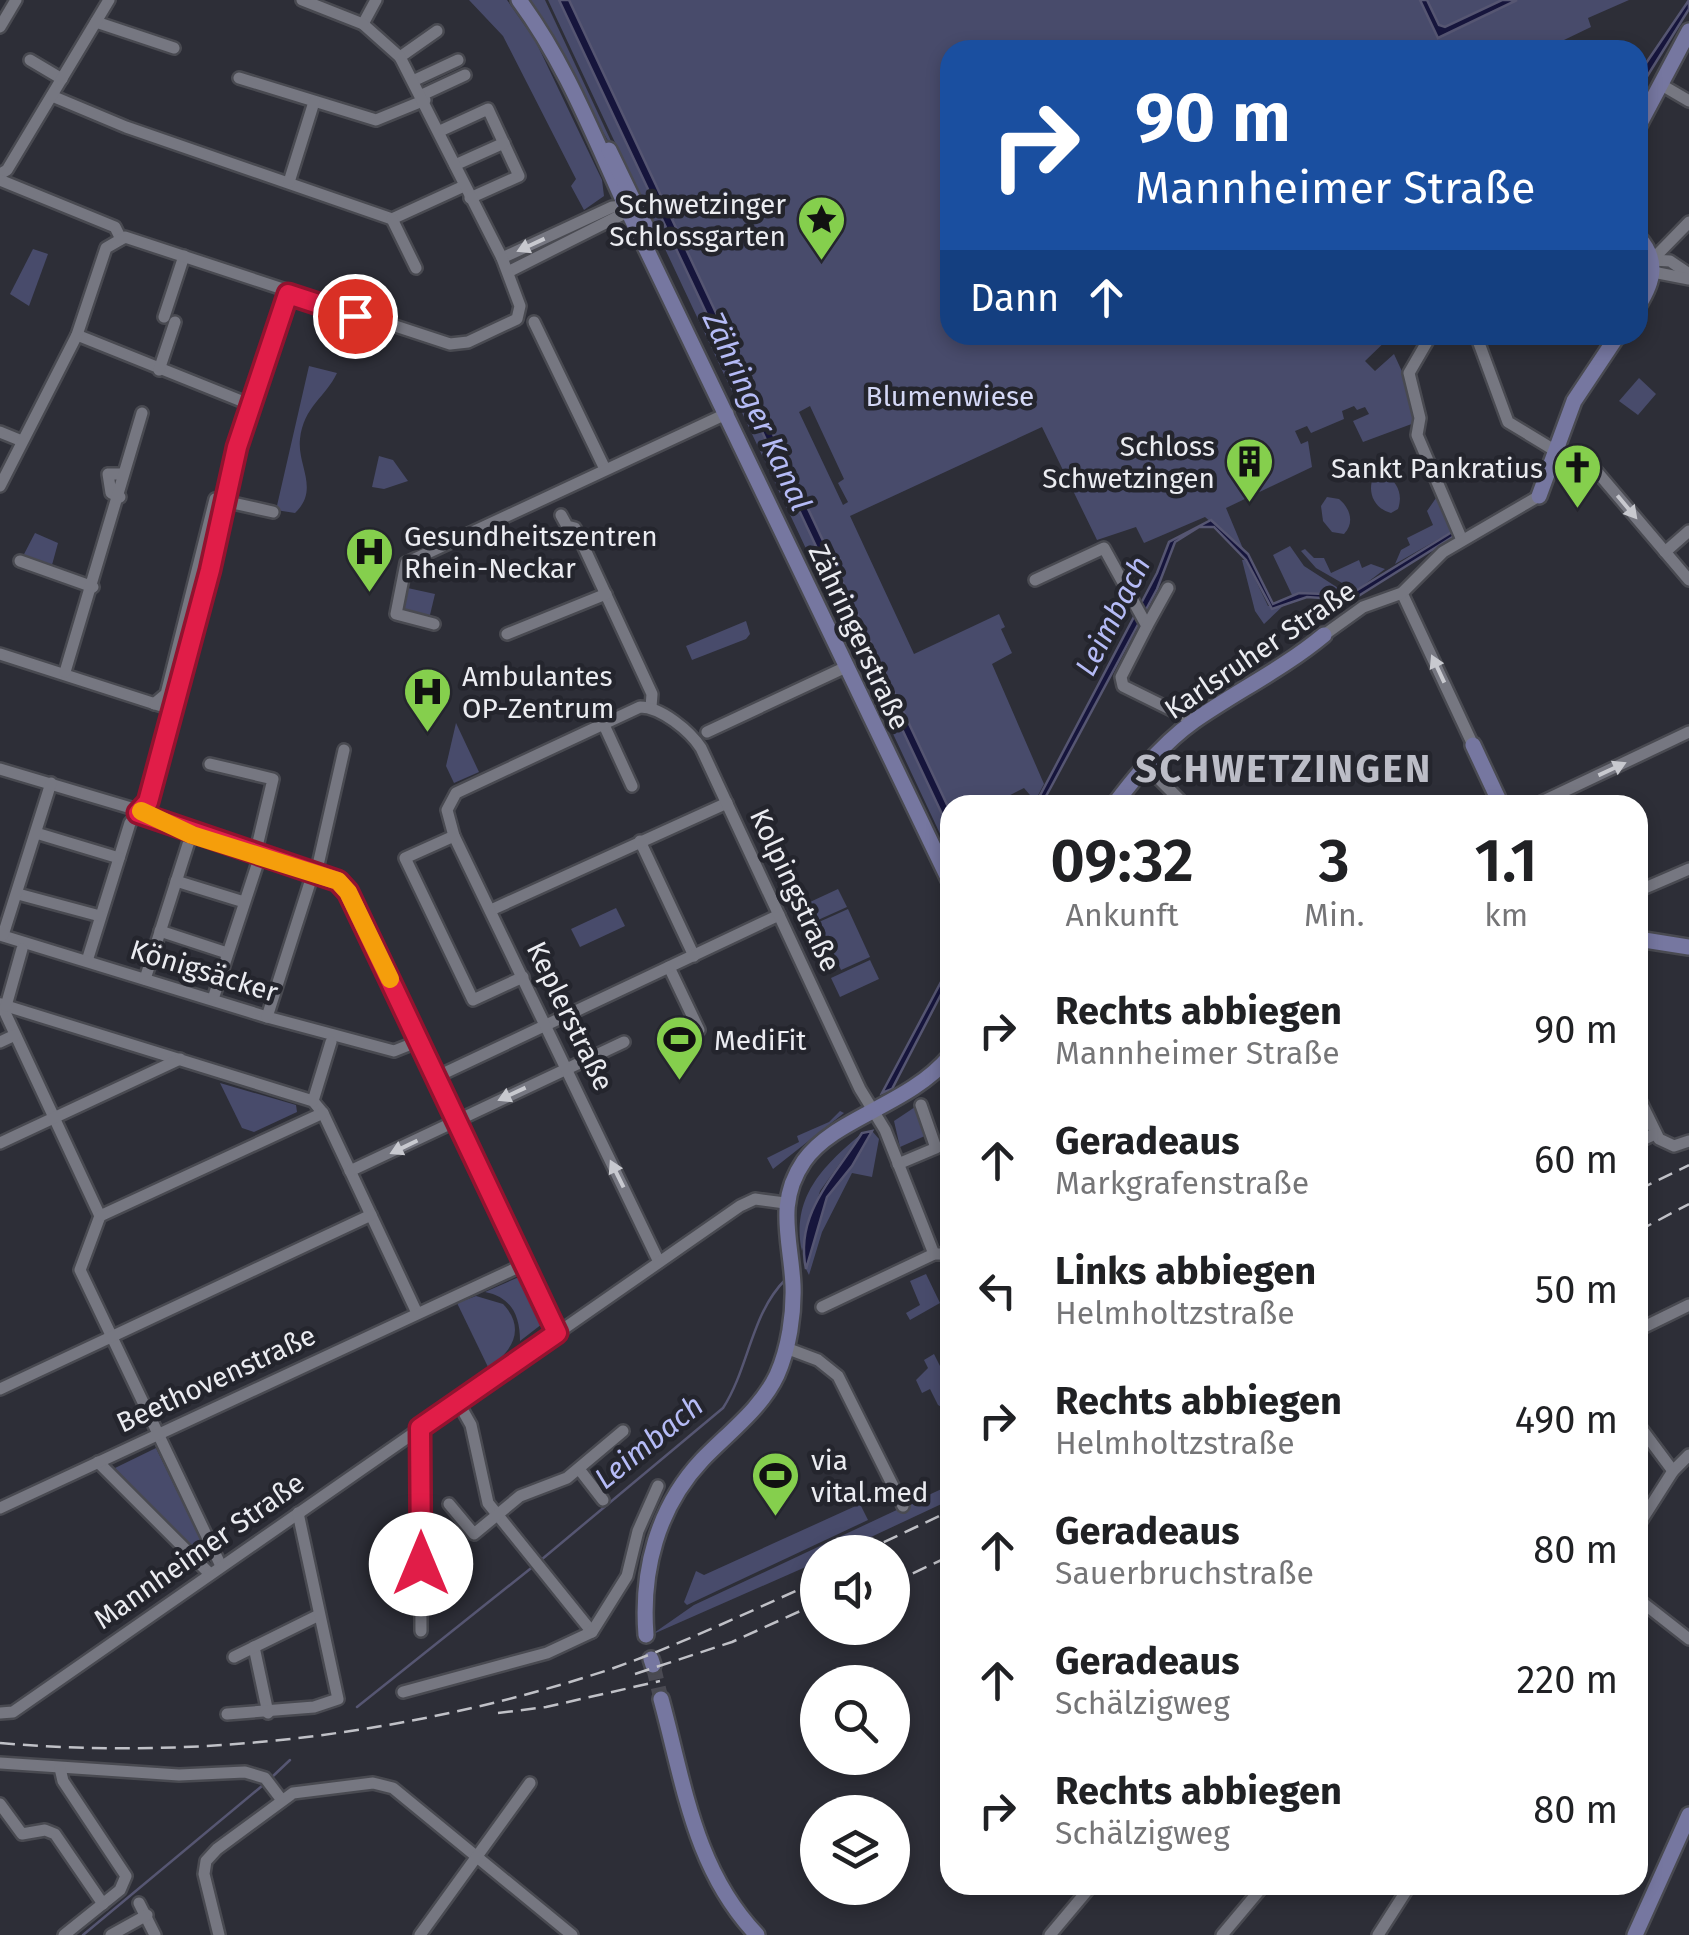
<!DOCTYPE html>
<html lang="de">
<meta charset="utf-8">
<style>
:root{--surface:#fff;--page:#f6f6f6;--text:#202124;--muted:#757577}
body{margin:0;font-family:"Fira Sans",sans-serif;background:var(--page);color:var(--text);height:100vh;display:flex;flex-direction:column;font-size:38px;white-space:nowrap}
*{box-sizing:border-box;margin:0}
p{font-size:32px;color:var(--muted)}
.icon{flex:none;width:55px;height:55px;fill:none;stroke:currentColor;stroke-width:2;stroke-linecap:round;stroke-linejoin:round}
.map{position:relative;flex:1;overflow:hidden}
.panel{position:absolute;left:940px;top:795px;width:708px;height:1100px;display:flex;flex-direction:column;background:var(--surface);border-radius:30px;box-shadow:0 5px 15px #0003}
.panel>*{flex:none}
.banner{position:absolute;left:940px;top:40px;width:708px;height:305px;border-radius:30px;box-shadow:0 5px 15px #0003;background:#1a4fa0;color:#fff;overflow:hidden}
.buttons{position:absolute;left:800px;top:1535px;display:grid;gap:20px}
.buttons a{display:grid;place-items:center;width:110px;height:110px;border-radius:50%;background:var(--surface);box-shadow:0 5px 15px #0003;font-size:50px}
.pin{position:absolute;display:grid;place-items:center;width:85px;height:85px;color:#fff;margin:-42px;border:5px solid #fff;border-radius:50%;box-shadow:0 2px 10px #0007}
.me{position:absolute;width:110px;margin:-55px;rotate:0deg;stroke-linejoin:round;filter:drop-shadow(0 0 8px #0008)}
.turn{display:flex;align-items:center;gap:35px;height:210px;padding:0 30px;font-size:45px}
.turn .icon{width:130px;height:130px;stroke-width:2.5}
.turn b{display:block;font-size:70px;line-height:85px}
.then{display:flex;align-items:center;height:95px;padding:0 30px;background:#0003;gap:20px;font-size:38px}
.eta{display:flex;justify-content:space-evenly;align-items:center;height:170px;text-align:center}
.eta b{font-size:60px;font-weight:600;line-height:70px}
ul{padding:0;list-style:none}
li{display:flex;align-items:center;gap:30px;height:130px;padding:0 30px}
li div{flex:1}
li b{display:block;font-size:38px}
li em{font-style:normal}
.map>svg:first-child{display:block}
.green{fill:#484b6b;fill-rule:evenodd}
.water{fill:#16153c;stroke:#565672;stroke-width:2.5}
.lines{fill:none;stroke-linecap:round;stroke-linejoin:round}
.stream{stroke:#565672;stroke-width:2.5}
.secondary-tunnel{stroke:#4a4a53;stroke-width:15;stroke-dasharray:15 8;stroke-linecap:butt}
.street-casing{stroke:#494a51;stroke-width:16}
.secondary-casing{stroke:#494a51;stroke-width:20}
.street{stroke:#767781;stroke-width:11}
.secondary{stroke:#7677a0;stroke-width:15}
.rail{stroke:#c0c1c7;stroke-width:2.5;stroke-dasharray:15 8;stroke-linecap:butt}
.oneway{fill:#c8c9cf}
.route-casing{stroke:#92132f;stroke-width:25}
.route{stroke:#e11d48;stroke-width:18}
.slow{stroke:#f59e0b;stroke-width:18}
.labels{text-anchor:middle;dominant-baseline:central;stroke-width:9;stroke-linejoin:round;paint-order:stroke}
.poi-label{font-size:28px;fill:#ebecf1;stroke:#24252d;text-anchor:start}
.park-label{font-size:28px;fill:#d4d8f6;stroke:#24252d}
.street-label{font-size:28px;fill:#ebecf1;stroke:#24252d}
.water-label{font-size:30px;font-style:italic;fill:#b5bbf6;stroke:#24252d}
.district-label{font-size:38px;font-weight:bold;letter-spacing:2.5px;fill:#bcbdc7;stroke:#24252d}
</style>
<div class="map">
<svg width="1689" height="1935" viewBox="0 0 1689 1935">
<rect width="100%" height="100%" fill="#2d2e37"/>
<!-- green -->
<g class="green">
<polygon points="469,0 507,0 535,40 602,180 604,196 584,210 571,186 576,179 503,36"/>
<polygon points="529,0 545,0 626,173"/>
<path d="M548 0H1629L1588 18 1591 27 1564 40 1569 50H950V335H1392L1365 361 1375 371 1394 354 1410 389 1417 422 1363 442 1353 421 1369 414 1365 407 1357 410 1354 406 1342 411 1344 419 1311 433 1307 426 1295 431 1301 444 1308 441 1312 467 1226 508 1244 551 1205 517 1144 543 1136 527 1097 540 1042 427 850 516 914 654 999 614 1005 627 1001 629 1012 653 992 664 1044 784 1035 801 1024 788 991 805H950V855ZM810 406 844 479 838 483 848 502 843 505 799 412Z"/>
<polygon points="33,249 48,254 29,306 10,294"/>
<path d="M309 366 337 373C325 398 304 406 300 439 297 466 320 489 295 513L276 510Z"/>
<polygon points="1639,378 1656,394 1638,415 1619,401"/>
<polygon points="379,456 393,460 408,481 384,489 372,487"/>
<path d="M1384 474C1398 482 1403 495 1398 509L1391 513C1375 509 1367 493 1373 478Z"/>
<path d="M1327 497 1339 499C1350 508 1355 523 1344 534L1332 532 1323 521 1321 506Z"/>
<polygon points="1436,498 1451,532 1395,564 1401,550 1410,545 1407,538 1433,525 1427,511"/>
<polygon points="35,533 58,543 52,565 43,566 22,558"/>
<polygon points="1290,546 1304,566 1349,595 1292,595 1273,555"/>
<polygon points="1305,549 1314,558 1324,558 1331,573 1359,560 1362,568 1371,564 1385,569 1356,591 1316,568 1301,551"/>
<polygon points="1242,560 1246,560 1268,606 1284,605 1264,624 1255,611"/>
<polygon points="403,587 435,594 429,619 400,611"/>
<polygon points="746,621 750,634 746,639 692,660 686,646"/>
<polygon points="456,723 479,772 454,783 446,766"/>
<polygon points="838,889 847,907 818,920 810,902"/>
<polygon points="616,908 625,926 580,947 571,929"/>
<polygon points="848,909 870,957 841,970 819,922"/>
<polygon points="870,960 879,979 840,997 831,978"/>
<polygon points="220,1083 296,1105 297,1112 254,1132 242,1128"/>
<polygon points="915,1107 927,1135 900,1147 894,1121"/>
<polygon points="840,1111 844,1113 773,1169 767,1158 799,1142 797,1136 829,1122"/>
<polygon points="872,1131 879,1139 872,1177 852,1173 822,1232 809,1275 806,1269 827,1197 852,1166"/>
<path d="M860 1135 820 1191 802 1251C791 1198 822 1167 860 1135Z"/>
<polygon points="926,1274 940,1303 910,1320 906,1313 920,1305 910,1281"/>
<path d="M519 1277 542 1324 520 1341C520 1315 511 1297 485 1292Z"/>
<path d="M476 1296 503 1304C526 1328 513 1352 488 1367L457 1303Z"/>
<polygon points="934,1354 950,1386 950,1412 938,1405 930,1389 922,1393 916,1380 928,1368 924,1360"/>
<polygon points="156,1448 208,1555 201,1558 115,1468"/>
<polygon points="950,1485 950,1500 839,1552 818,1552 817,1562 651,1635 694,1605"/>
<polygon points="860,1504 868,1520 687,1605 684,1602 696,1571 704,1575"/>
</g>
<!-- water -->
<g class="water">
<polygon points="559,0 569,0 950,811 950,831"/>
<polygon points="1420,0 1427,0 1439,25 1445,27 1502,0 1517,0 1438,38"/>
<polygon points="1689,0 1689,9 1638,91 1638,75"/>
<polygon points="1211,520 1248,554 1273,604 1299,593 1349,595 1452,532 1454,536 1352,600 1307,597 1272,609 1246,560 1214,527 1199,527 1175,542 1157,589 1051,787 1041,805 1035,805 1157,573 1169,542"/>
<polygon points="950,965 950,977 892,1089 882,1093"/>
<path d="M872 1131 852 1166 827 1197 806 1269C794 1214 835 1176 862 1133Z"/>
</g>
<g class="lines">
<!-- stream -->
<g class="stream">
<path d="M541 1560 723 1408C749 1368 751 1313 786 1279"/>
<polyline points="357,1707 535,1565"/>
<polyline points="272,1777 290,1760"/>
<polyline points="83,1935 262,1786"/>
</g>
<!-- secondary-tunnel -->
<polyline class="secondary-tunnel" points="653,1665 661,1699"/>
<defs>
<g id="street">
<polyline points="96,22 174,48"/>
<polyline points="363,24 376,0"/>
<polyline points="0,27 16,0"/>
<polyline points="400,57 437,31"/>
<polyline points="30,60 62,79"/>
<polyline points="239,78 376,120 425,100"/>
<polyline points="415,80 458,60"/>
<polyline points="1660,84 1689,101"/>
<polyline points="422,95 465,75"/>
<polyline points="52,96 126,127 392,219 464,186"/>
<polyline points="440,131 488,109 519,176 470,198"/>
<polyline points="455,165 504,143"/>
<polyline points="0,174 7,170 109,0"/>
<polyline points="0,180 115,227 121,239"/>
<polyline points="289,182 314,102"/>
<polyline points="392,219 416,268"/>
<polyline points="502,258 612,207 628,206"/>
<polyline points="1652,260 1689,222"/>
<polyline points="1652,260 1670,261 1689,274"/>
<polyline points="508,272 633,209"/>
<polyline points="1653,272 1689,279"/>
<polyline points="164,317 184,256"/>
<polyline points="534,322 605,469"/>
<polyline points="77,335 249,404 148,802 130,823 87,961"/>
<polyline points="1431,335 1409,373 1420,418 1417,435 1462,540"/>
<polyline points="1476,335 1508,422 1564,456 1593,467 1689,580"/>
<polyline points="159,370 175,322"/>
<polyline points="249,404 289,294"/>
<polyline points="0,432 22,441"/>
<polyline points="0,486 77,335 106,248 125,237 450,344 468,342 517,319 520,306 502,258 400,57 363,24 302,0"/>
<polyline points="120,497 111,493 108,474 122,474"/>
<polyline points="561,515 567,526 575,528 652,694 651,707"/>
<polyline points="1665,552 1689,531"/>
<polyline points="20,561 93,587"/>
<polyline points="1035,580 1104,548 1147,626 1121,677 1123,686 1194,721"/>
<polyline points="1402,593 1473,745"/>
<polyline points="434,624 396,614 406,563 728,413"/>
<polyline points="1147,626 1168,588"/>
<polyline points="507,634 606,594"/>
<polyline points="1324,635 1363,607 1402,593 1443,552 1539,496"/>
<polyline points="0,654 174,710"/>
<polyline points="65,672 142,413"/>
<polyline points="154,704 166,694 215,499 273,512"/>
<polyline points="604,725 632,786"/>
<polyline points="707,732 846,667"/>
<polyline points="210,764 273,779 255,855"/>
<polyline points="1145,765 1185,805"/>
<polyline points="0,769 131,808 191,835 344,887 557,1333"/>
<polyline points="1535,805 1689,732"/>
<polyline points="36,833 119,858"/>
<polyline points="454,836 405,858 473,1000 523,977"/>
<polyline points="640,841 694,956"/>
<polyline points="316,874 344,750"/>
<polyline points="176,881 244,902"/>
<polyline points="1638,891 1689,869"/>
<polyline points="18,894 100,916"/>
<polyline points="491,910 727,803"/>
<polyline points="160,931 227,953"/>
<polyline points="0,935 267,1017 394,1051 419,1041"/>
<polyline points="3,935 51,783"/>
<polyline points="669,967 699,1030"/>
<polyline points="145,979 191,835"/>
<polyline points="213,999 260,856"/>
<polyline points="0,1004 313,1101 323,1113 417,1313"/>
<polyline points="1,1004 100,1216"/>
<polyline points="6,1006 22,949"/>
<polyline points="267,1017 313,873"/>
<polyline points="0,1042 15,1035"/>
<polyline points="436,1077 779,915"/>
<polyline points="1638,1096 1659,1139 1674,1146 1689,1141"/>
<polyline points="313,1101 331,1042"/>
<polyline points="1638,1142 1655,1134"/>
<polyline points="0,1143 180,1059"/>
<polyline points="898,1164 936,1148 921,1105"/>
<polyline points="350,1171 624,1042"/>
<polyline points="100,1216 80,1270 221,1566"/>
<polyline points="100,1216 323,1113"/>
<path d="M659 1262 454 836 447 810 456 793 640 707C661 707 690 731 701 748L860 1089 885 1130 934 1254"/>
<polyline points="822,1307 934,1254 950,1254"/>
<polyline points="1638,1330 1689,1305"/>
<polyline points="786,1348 818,1360 838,1376 903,1506"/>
<polyline points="0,1389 371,1215"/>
<polyline points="458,1402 471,1425 488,1503 592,1632"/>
<polyline points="1638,1424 1673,1471"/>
<polyline points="420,1428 421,1631"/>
<polyline points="98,1462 210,1574"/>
<polyline points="579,1469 603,1500"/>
<polyline points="449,1504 474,1534 520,1496 567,1478 623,1431"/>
<polyline points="0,1508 525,1264"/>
<polyline points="1638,1526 1673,1471 1689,1455"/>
<polyline points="1638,1599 1689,1639"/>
<polyline points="254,1647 268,1713"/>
<polyline points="234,1657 319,1615"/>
<polyline points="403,1692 547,1653 592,1632 627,1576 638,1531 658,1486"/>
<polyline points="0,1713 13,1712 740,1206 755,1199 785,1203"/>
<polyline points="227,1714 314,1707 338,1699 298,1513"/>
<polyline points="0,1763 179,1775 245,1772 265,1778 281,1799"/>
<polyline points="60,1768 63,1781 126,1876 120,1890 64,1935"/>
<polyline points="0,1804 22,1834 45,1830 55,1834 103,1904"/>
<polyline points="139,1903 155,1935"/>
<polyline points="111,1935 147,1915"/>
<polyline points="219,1935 204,1874 206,1861 217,1849 293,1793 373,1783 393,1788 572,1935"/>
<polyline points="420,1935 530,1783"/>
<polyline points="1050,1935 1092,1885"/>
<polyline points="1222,1935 1264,1885"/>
<polyline points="1378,1935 1410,1885"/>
</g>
<g id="secondary">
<path d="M519 0C567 65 595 140 629 213L950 882"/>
<polyline points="1638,127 1689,31"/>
<polyline points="609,150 647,229"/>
<path d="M1638 237C1659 260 1654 281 1638 306"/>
<polyline points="1539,496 1574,401 1618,335"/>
<polyline points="1473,745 1501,805"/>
<path d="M1114 805C1137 774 1163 743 1194 721 1237 691 1283 669 1324 635"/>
<polyline points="1638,939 1689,947"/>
<path d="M646 1635C641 1571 657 1508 702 1460 728 1433 761 1409 777 1375 789 1348 794 1314 793 1285 791 1240 775 1203 804 1161 835 1117 908 1106 950 1056"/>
<polyline points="651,1659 653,1665"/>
<path d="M661 1699C684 1783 694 1869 757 1935"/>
<polyline points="1635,1935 1689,1815"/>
</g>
</defs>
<!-- street casing -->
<use href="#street" class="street-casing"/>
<!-- secondary casing -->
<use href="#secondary" class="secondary-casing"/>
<!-- street -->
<use href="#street" class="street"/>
<!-- secondary -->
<use href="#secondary" class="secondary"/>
<!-- rail -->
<g class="rail">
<polyline points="1638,1190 1689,1165"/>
<polyline points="1638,1231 1689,1204"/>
<polyline points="863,1552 950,1511"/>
<polyline points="892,1583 950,1556"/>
<polyline points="635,1674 732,1642 818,1603"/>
<polyline points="498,1713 546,1707 660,1681"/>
<path d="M0 1743C201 1761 417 1733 608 1670 680 1645 748 1612 818 1581"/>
</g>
</g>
<!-- one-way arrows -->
<defs><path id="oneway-solid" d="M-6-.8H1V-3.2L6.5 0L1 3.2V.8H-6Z" transform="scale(2.5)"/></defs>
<g class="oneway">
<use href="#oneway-solid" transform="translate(531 245) rotate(155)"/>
<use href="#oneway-solid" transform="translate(1627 507) rotate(50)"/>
<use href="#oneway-solid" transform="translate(1438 669) rotate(-115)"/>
<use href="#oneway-solid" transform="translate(1612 769) rotate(-25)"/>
<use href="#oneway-solid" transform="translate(512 1094) rotate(155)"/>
<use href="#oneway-solid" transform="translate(404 1147) rotate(154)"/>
<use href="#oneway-solid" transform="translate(617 1174) rotate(-116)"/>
</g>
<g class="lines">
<defs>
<polyline id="route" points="355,316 288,294 237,447 210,570 148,802 138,813 338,881 348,892 557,1333 420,1428 421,1564"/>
</defs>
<!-- route casing -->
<use href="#route" class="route-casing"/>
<!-- route -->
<use href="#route" class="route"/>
<!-- slow -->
<polyline class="slow" points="141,811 192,835 338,881 348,892 390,979"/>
</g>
<!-- icons -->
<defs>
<symbol id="sight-pin" viewBox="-11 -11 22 30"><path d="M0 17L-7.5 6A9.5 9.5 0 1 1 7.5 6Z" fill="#85cf4d" stroke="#24252d"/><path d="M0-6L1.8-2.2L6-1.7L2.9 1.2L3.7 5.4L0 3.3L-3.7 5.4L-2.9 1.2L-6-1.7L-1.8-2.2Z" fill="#111"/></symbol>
<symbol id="building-pin" viewBox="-11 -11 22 30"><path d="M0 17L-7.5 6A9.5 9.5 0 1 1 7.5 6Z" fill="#85cf4d" stroke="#24252d"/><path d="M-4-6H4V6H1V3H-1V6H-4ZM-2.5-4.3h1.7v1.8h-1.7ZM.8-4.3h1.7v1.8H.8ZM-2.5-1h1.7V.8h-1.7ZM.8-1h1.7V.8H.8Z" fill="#111"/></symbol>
<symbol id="church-pin" viewBox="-11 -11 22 30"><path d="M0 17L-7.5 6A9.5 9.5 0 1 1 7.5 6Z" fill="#85cf4d" stroke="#24252d"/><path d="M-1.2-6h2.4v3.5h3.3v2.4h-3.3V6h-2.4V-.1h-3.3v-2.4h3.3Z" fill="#111"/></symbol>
<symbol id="hospital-pin" viewBox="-11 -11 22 30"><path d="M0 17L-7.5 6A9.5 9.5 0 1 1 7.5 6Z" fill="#85cf4d" stroke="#24252d"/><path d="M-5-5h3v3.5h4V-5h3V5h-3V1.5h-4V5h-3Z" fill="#111"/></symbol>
<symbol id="stadium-pin" viewBox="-11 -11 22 30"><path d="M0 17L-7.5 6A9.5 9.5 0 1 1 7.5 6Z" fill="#85cf4d" stroke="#24252d"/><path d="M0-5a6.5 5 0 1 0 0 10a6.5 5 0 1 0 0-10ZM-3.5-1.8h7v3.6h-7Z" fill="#111"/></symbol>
</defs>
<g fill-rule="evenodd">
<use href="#sight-pin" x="794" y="192" width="55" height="75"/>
<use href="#building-pin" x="1222" y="434" width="55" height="75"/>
<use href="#church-pin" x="1550" y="440" width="55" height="75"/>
<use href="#hospital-pin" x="342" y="524" width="55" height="75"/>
<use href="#hospital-pin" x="400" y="664" width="55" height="75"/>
<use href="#stadium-pin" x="652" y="1012" width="55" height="75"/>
<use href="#stadium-pin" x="748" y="1448" width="55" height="75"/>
</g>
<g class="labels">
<!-- poi labels -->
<g class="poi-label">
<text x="786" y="204" text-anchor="end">Schwetzinger<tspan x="786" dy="32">Schlossgarten</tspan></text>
<text x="1215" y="446" text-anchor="end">Schloss<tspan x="1215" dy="32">Schwetzingen</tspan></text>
<text x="1543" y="468" text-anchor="end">Sankt Pankratius</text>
<text x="404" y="536">Gesundheitszentren<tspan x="404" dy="32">Rhein-Neckar</tspan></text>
<text x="462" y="676">Ambulantes<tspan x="462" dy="32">OP-Zentrum</tspan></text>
<text x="714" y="1040">MediFit</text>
<text x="811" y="1460">via<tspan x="811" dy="32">vital.med</tspan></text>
</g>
<!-- park labels -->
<g class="park-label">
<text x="950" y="396">Blumenwiese</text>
</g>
<!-- street labels -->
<g class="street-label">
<text transform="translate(859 637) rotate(65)">Zähringerstraße</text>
<text transform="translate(1260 650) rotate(-34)">Karlsruher Straße</text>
<text transform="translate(795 890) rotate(65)">Kolpingstraße</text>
<text transform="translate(204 971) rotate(17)">Königsäcker</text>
<text transform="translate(570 1016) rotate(64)">Keplerstraße</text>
<text transform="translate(216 1379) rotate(-25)">Beethovenstraße</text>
<text transform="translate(199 1551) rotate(-35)">Mannheimer Straße</text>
</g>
<!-- water labels -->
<g class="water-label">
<text transform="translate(757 411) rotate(65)">Zähringer Kanal</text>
<text transform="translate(1113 616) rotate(-63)">Leimbach</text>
<text transform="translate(649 1442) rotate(-39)">Leimbach</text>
</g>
<!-- district labels -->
<g class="district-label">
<text x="1284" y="769">SCHWETZINGEN</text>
</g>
</g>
</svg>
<div class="buttons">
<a><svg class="icon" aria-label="sound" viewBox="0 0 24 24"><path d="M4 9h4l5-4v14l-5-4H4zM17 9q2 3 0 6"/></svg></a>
<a><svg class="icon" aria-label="search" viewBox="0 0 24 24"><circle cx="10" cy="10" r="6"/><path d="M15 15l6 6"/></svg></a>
<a><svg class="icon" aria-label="layers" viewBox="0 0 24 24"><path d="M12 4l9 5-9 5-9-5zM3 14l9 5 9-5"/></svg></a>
</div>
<div class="pin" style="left:355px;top:316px;background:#d93025"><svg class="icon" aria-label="arrive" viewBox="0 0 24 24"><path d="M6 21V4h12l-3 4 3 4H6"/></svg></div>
<svg class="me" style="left:421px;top:1564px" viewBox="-20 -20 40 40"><circle r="19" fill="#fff"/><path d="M0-13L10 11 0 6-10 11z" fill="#e11d48"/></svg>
<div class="banner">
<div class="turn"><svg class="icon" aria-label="right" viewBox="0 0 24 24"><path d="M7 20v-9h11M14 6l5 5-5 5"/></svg><div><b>90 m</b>Mannheimer Straße</div></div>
<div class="then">Dann<svg class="icon" aria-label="ahead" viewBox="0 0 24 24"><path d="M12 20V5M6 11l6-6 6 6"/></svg></div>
</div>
<section class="panel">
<div class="eta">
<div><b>09:32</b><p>Ankunft</p></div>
<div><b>3</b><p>Min.</p></div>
<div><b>1.1</b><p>km</p></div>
</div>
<ul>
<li><svg class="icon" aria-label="right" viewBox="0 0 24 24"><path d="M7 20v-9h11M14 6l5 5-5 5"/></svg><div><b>Rechts abbiegen</b><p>Mannheimer Straße</p></div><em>90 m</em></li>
<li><svg class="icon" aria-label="ahead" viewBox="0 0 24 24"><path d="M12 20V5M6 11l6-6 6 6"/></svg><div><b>Geradeaus</b><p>Markgrafenstraße</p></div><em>60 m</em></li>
<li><svg class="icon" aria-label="left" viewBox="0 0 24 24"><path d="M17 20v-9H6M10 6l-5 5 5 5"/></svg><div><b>Links abbiegen</b><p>Helmholtzstraße</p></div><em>50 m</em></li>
<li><svg class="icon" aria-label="right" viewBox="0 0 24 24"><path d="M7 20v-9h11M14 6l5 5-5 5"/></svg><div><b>Rechts abbiegen</b><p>Helmholtzstraße</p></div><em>490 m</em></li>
<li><svg class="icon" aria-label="ahead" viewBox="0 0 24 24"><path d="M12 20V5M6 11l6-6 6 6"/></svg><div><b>Geradeaus</b><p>Sauerbruchstraße</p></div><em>80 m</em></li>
<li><svg class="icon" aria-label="ahead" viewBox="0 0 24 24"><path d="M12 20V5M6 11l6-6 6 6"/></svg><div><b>Geradeaus</b><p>Schälzigweg</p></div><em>220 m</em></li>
<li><svg class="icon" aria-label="right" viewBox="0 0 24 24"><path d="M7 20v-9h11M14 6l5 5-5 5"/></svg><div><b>Rechts abbiegen</b><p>Schälzigweg</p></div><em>80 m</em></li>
</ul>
</section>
</div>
